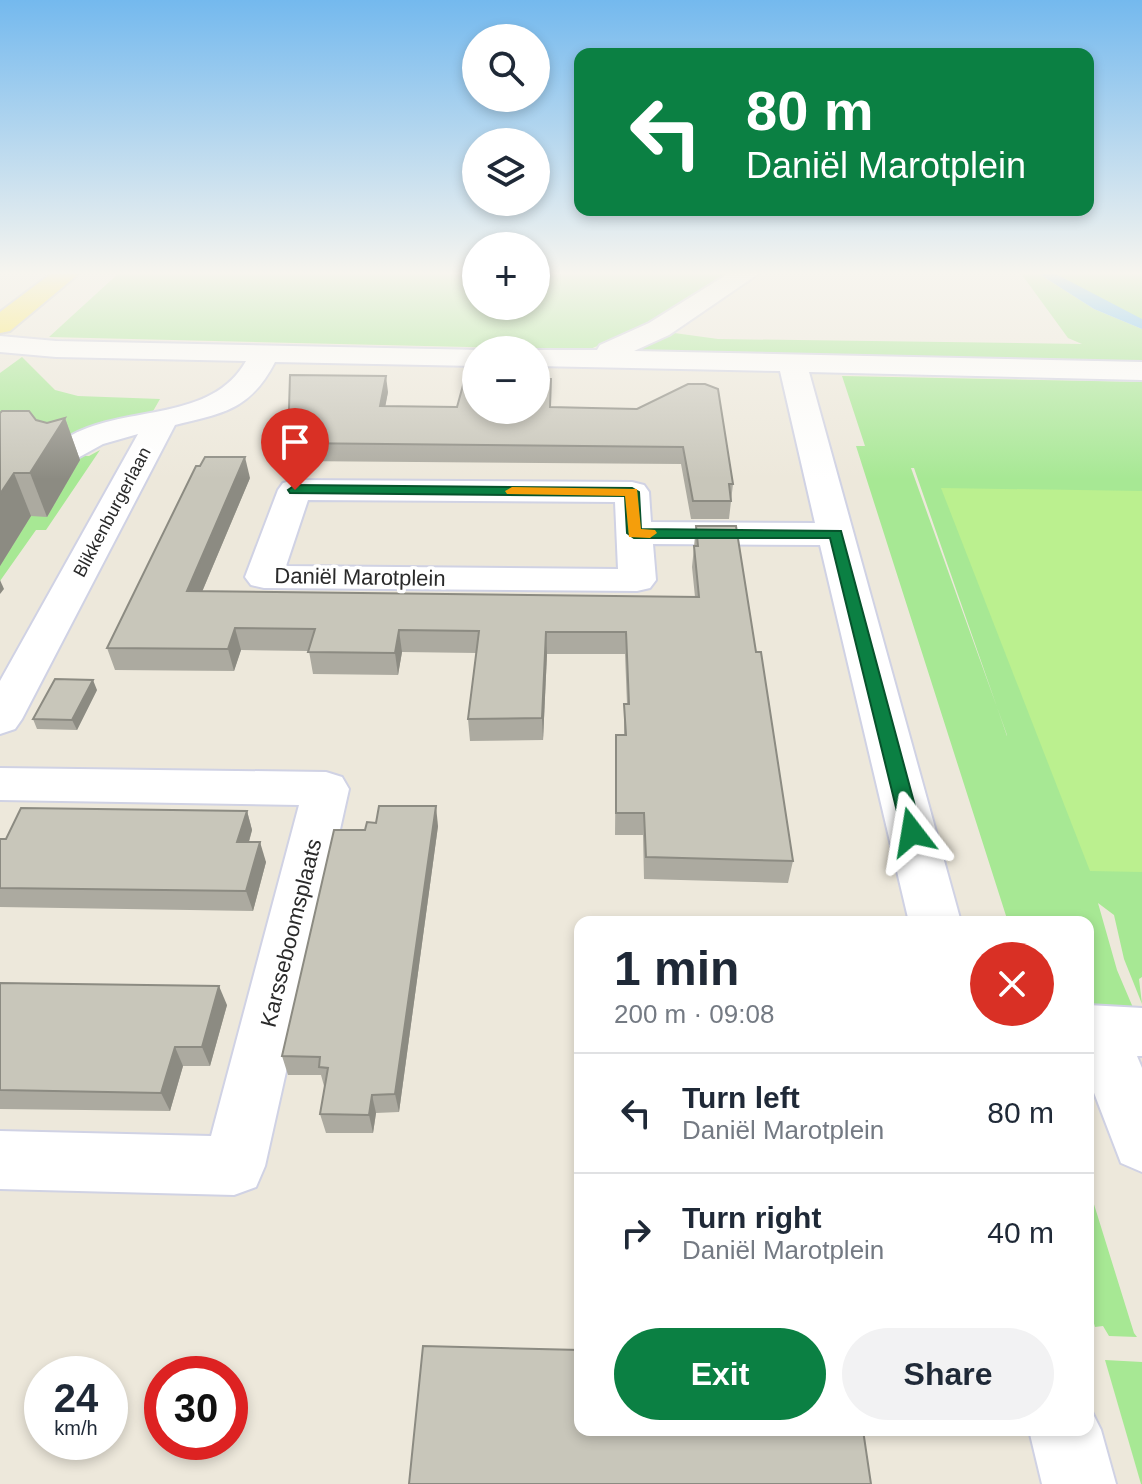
<!DOCTYPE html>
<meta charset="utf-8">
<style>
:root{--surface:#fff;--page:#f2f2f3;--text:#1f2937;--muted:#747a83;--line:#e0e1e3;--accent:#0b8043}
body{margin:0;font-family:Helvetica,sans-serif;background:var(--page);color:var(--text);height:100vh;display:flex;flex-direction:column;font-size:30px;white-space:nowrap}
*{box-sizing:border-box;margin:0}
p{font-size:26px;color:var(--muted)}
.icon{flex:none;width:44px;height:44px;fill:none;stroke:currentColor;stroke-width:2;stroke-linecap:round;stroke-linejoin:round}
.map{position:relative;flex:1;overflow:hidden}
.sheet{position:absolute;left:574px;top:916px;width:520px;height:520px;display:flex;flex-direction:column;background:var(--surface);border-radius:16px;box-shadow:0 4px 12px #0003}
.sheet>*{flex:none}
.top-card{position:absolute;left:574px;top:48px;width:520px;height:168px;border-radius:16px;box-shadow:0 4px 12px #0003;background:#0b8043;color:#fff;overflow:hidden}
.buttons{position:absolute;left:462px;top:24px;display:grid;gap:16px}
.buttons a{display:grid;place-items:center;width:88px;height:88px;border-radius:50%;background:var(--surface);box-shadow:0 4px 12px #0003;font-size:40px}
.speed{position:absolute;left:24px;top:1356px;display:flex;gap:16px;font-size:40px;font-weight:700;text-align:center}
.speed>*{display:grid;place-content:center;width:104px;height:104px;border-radius:50%;background:var(--surface);box-shadow:0 4px 12px #0003;line-height:1}
.speed small{font-size:20px;font-weight:400}
.speed .limit{border:12px solid #d22;background:#fff;color:#111}
.pin{position:absolute;display:grid;place-items:center;width:68px;height:68px;color:#fff;margin:-82px -34px;border-radius:50% 50% 50% 0;rotate:-45deg;box-shadow:0 0 8px #0007}
.pin .icon{rotate:45deg}
.me{position:absolute;width:88px;margin:-44px;rotate:346deg;stroke-linejoin:round;filter:drop-shadow(0 0 6px #0008)}
.turn{display:flex;align-items:center;gap:28px;height:168px;padding:0 40px;font-size:36px}
.turn .icon{width:104px;height:104px;stroke-width:2.5}
.turn b{display:block;font-size:56px;line-height:68px}
.round{display:grid;place-items:center;flex:none;width:84px;height:84px;border-radius:42px;background:var(--page)}
.headline{display:flex;align-items:center;justify-content:space-between;height:136px;padding:0 40px}
h1{font-size:48px;font-weight:600;line-height:60px}
.cta{display:flex;gap:16px;margin-top:auto;padding:16px 40px}
.cta a{flex:1;height:92px;border-radius:48px;background:var(--accent);color:#fff;font-size:32px;font-weight:600;line-height:92px;text-align:center}
.cta a+a{background:var(--page);color:var(--text)}
ul{padding:0;list-style:none}
li{display:flex;align-items:center;gap:24px;height:120px;padding:0 40px;border-top:2px solid var(--line)}
li div{flex:1}
li b{display:block;font-size:30px}
li em{font-style:normal}
.map>svg:first-child{display:block}
.green{fill:#a7e894;fill-rule:evenodd}
.pitch{fill:#bbf08f}
.water{fill:#67c0f7}
.lines{fill:none;stroke-linecap:round;stroke-linejoin:round}
.minor-casing{stroke:#d0d2e4;stroke-width:4}
.major-casing{stroke:#ccc;stroke-width:4}
.minor{fill:#fff;fill-rule:evenodd}
.major{fill:#fae753;fill-rule:evenodd}
.wall{fill:#acaaa0}
.shaded-wall{fill:#8c8b82}
.building{fill:#c8c6ba;stroke:#8c8b82;stroke-width:2}
.route{fill:#0b8043;stroke:#07532c;stroke-width:2}
.slow{fill:#f59e0b}
.labels{text-anchor:middle;dominant-baseline:central;stroke-width:7;stroke-linejoin:round;paint-order:stroke}
.far-street-label{font-size:18px;fill:#2a2a2a;stroke:#fff}
.street-label{font-size:22px;fill:#2a2a2a;stroke:#fff}
</style>
<div class="map">
<svg width="1142" height="1484" viewBox="0 0 1142 1484">
<rect width="100%" height="100%" fill="#ede8db"/>
<!-- green -->
<g class="green">
<polygon points="120,272 476,272 476,306 536,306 536,272 733,272 656,321 588,350 49,337"/>
<polygon points="1020,272 1036,272 1094,309 1142,329 1142,363 626,352 667,332 718,339 1082,344 1068,338"/>
<polygon points="1046,272 1142,272 1142,323"/>
<polygon points="22,357 55,390 78,396 160,399 152,413 54,455 89,456 100,450 46,530 36,530 0,581 0,373"/>
<path d="M842 376 1142 382V977L1139 979 1142 1004 1124 959 1114 915 1098 903 1117 970 1134 1010H1088V922H1008L856 446H865ZM911 468H914L1007 736V735Z"/>
<polygon points="1088,1185 1134,1333 1137,1337 1109,1336 1103,1326 1095,1327 1088,1303"/>
<polygon points="1105,1360 1142,1362 1142,1484 1141,1484"/>
</g>
<!-- pitch -->
<polygon class="pitch" points="941,488 1142,491 1142,872 1090,871"/>
<!-- water -->
<polygon class="water" points="1036,272 1052,272 1142,319 1142,329 1094,309"/>
<g class="lines">
<defs>
<g id="minor">
<path d="M731 272H761L669 335 634 351 1142 362V380L809 372 961 922H909L820 545 653 544 656 580 650 588 637 591 264 588 251 585 245 577 278 490 283 483 295 480 632 482 644 485 649 492 651 522 815 523 780 371 536 366V350H530H597L600 345 649 323ZM308 500 615 502 618 569 286 566Z"/>
<path d="M0 336 56 341 482 350H476V366L275 362C250 410 224 413 175 425L22 719 15 729 0 734V681L138 434 103 444 74 460 63 463 52 460 47 453C53 444 62 440 72 435 127 405 212 422 246 361L56 357 0 352Z"/>
<polygon points="0,768 326,772 342,777 349,789 265,1166 256,1187 234,1195 0,1189 0,1131 211,1136 299,805 0,800"/>
<polygon points="1088,1005 1142,1008 1142,1056 1137,1056 1142,1068 1142,1172 1121,1163 1088,1077"/>
<polygon points="1088,1404 1101,1430 1116,1484 1042,1484 1029,1430 1088,1430"/>
</g>
<polygon id="major" points="53,272 81,272 10,331 0,333 0,312"/>
</defs>
<!-- minor casing -->
<use href="#minor" class="minor-casing"/>
<!-- major casing -->
<use href="#major" class="major-casing"/>
<!-- minor -->
<use href="#minor" class="minor"/>
<!-- major -->
<use href="#major" class="major"/>
</g>
<!-- wall -->
<g class="wall">
<polygon points="388,392 385,406 637,409 733,484 729,519 691,519 681,464 292,461 288,443"/>
<polygon points="0,413 47,423 65,418 80,460 47,517 31,516 0,566"/>
<polygon points="250,478 202,592 695,597 692,567 696,526 756,652 793,861 788,883 644,879 643,835 615,835 616,735 624,735 624,704 627,704 625,654 547,654 543,740 470,741 468,719 477,653 402,652 398,675 313,674 309,651 241,650 234,671 115,670 107,648"/>
<polygon points="97,690 77,730 37,729 33,719"/>
<polygon points="247,811 252,830 249,842 266,862 253,911 0,907 0,839"/>
<polygon points="438,826 399,1112 376,1113 373,1133 326,1133 320,1114 325,1086 324,1086 321,1075 288,1075 282,1056 365,830"/>
<polygon points="0,983 227,1005 210,1066 183,1066 170,1111 0,1109"/>
</g>
<!-- shaded-wall -->
<g class="shaded-wall">
<polygon points="386,376 388,392 382,424 380,406"/>
<polygon points="65,418 80,460 47,517 30,473"/>
<polygon points="245,457 250,478 193,613 187,591"/>
<polygon points="14,473 31,516 0,566 0,494"/>
<polygon points="0,580 4,589 0,594"/>
<polygon points="235,628 241,650 234,671 228,649"/>
<polygon points="399,630 402,652 398,675 395,653"/>
<polygon points="546,632 547,654 543,740 542,718"/>
<polygon points="93,680 97,690 77,730 72,720"/>
<polygon points="436,806 438,826 399,1112 395,1094"/>
<polygon points="247,811 252,830 243,862 237,842"/>
<polygon points="260,842 266,862 253,911 246,891"/>
<polygon points="219,986 227,1005 210,1066 202,1047"/>
<polygon points="175,1047 183,1066 170,1111 161,1093"/>
<polygon points="372,1095 376,1113 373,1133 369,1115"/>
</g>
<!-- building -->
<g class="building">
<polygon points="290,375 386,376 380,406 457,407 465,378 476,378 476,410 536,410 536,379 551,379 550,407 592,408 637,409 688,384 705,384 718,389 733,484 729,484 731,501 693,501 683,447 288,443"/>
<polygon points="2,411 29,411 36,420 47,423 65,418 30,473 14,473 0,494 0,413"/>
<polygon points="205,457 245,457 187,591 699,597 694,546 698,546 696,526 736,526 756,652 761,652 793,861 646,857 644,813 616,813 616,735 626,735 624,704 629,704 626,632 546,632 542,718 468,719 479,631 399,630 395,653 308,652 315,629 235,628 228,649 107,648 196,466 200,466"/>
<polygon points="55,679 93,680 72,720 33,719"/>
<polygon points="379,806 436,806 395,1094 372,1095 369,1115 320,1114 328,1068 319,1067 320,1057 282,1056 334,830 365,830 367,822 376,823"/>
<polygon points="21,808 247,811 237,842 260,842 246,891 0,888 0,839 6,839"/>
<polygon points="0,983 219,986 202,1047 175,1047 161,1093 0,1090"/>
<polygon points="423,1346 580,1350 580,1430 863,1430 871,1484 409,1484"/>
</g>
<!-- sky -->
<linearGradient id="sky" x2="0" y2="1"><stop stop-color="#74b9ee"/><stop offset="0.57" stop-color="#f7f5ef"/><stop offset="1" stop-color="#f7f5ef" stop-opacity="0"/></linearGradient>
<rect width="1142" height="479" fill="url(#sky)"/>
<!-- route -->
<polygon class="route" points="295,485 632,488 639,492 641,529 841,531 922,832 919,838 905,838 902,832 830,538 634,538 627,533 625,496 290,493 288,490"/>
<!-- slow -->
<polygon class="slow" points="512,487 637,489 641,529 655,530 657,533 650,538 629,537 625,496 507,494 505,491"/>
<g class="labels">
<!-- far-street labels -->
<g class="far-street-label">
<text transform="translate(112 512) rotate(-62)">Blikkenburgerlaan</text>
</g>
<!-- street labels -->
<g class="street-label">
<text transform="translate(360 577) rotate(1)">Daniël Marotplein</text>
<text transform="translate(291 933) rotate(-76)">Karsseboomsplaats</text>
</g>
</g>
</svg>
<div class="buttons">
<a><svg class="icon" aria-label="search" viewBox="0 0 24 24"><circle cx="10" cy="10" r="6"/><path d="M15 15l6 6"/></svg></a>
<a><svg class="icon" aria-label="layers" viewBox="0 0 24 24"><path d="M12 4l9 5-9 5-9-5zM3 14l9 5 9-5"/></svg></a>
<a>+</a>
<a>−</a>
</div>
<div class="speed"><div>24<small>km/h</small></div><div class="limit">30</div></div>
<div class="pin" style="left:295px;top:490px;background:#d93025"><svg class="icon" aria-label="arrive" viewBox="0 0 24 24"><path d="M6 21V4h12l-3 4 3 4H6"/></svg></div>
<svg class="me" style="left:912px;top:832px" viewBox="-20 -20 40 40"><path d="M0-17L14 15 0 8-14 15z" fill="#0b8043" stroke="#fff" stroke-width="4"/></svg>
<div class="top-card">
<div class="turn"><svg class="icon" aria-label="left" viewBox="0 0 24 24"><path d="M17 20v-9H6M10 6l-5 5 5 5"/></svg><div><b>80 m</b>Daniël Marotplein</div></div>
</div>
<section class="sheet">
<div class="headline"><div><h1>1 min</h1><p>200 m · 09:08</p></div><a class="round" style="background:#d93025;color:#fff"><svg class="icon" aria-label="close" viewBox="0 0 24 24"><path d="M6 6l12 12M18 6L6 18"/></svg></a></div>
<ul>
<li><svg class="icon" aria-label="left" viewBox="0 0 24 24"><path d="M17 20v-9H6M10 6l-5 5 5 5"/></svg><div><b>Turn left</b><p>Daniël Marotplein</p></div><em>80 m</em></li>
<li><svg class="icon" aria-label="right" viewBox="0 0 24 24"><path d="M7 20v-9h11M14 6l5 5-5 5"/></svg><div><b>Turn right</b><p>Daniël Marotplein</p></div><em>40 m</em></li>
</ul>
<div class="cta"><a>Exit</a><a>Share</a></div>
</section>
</div>
